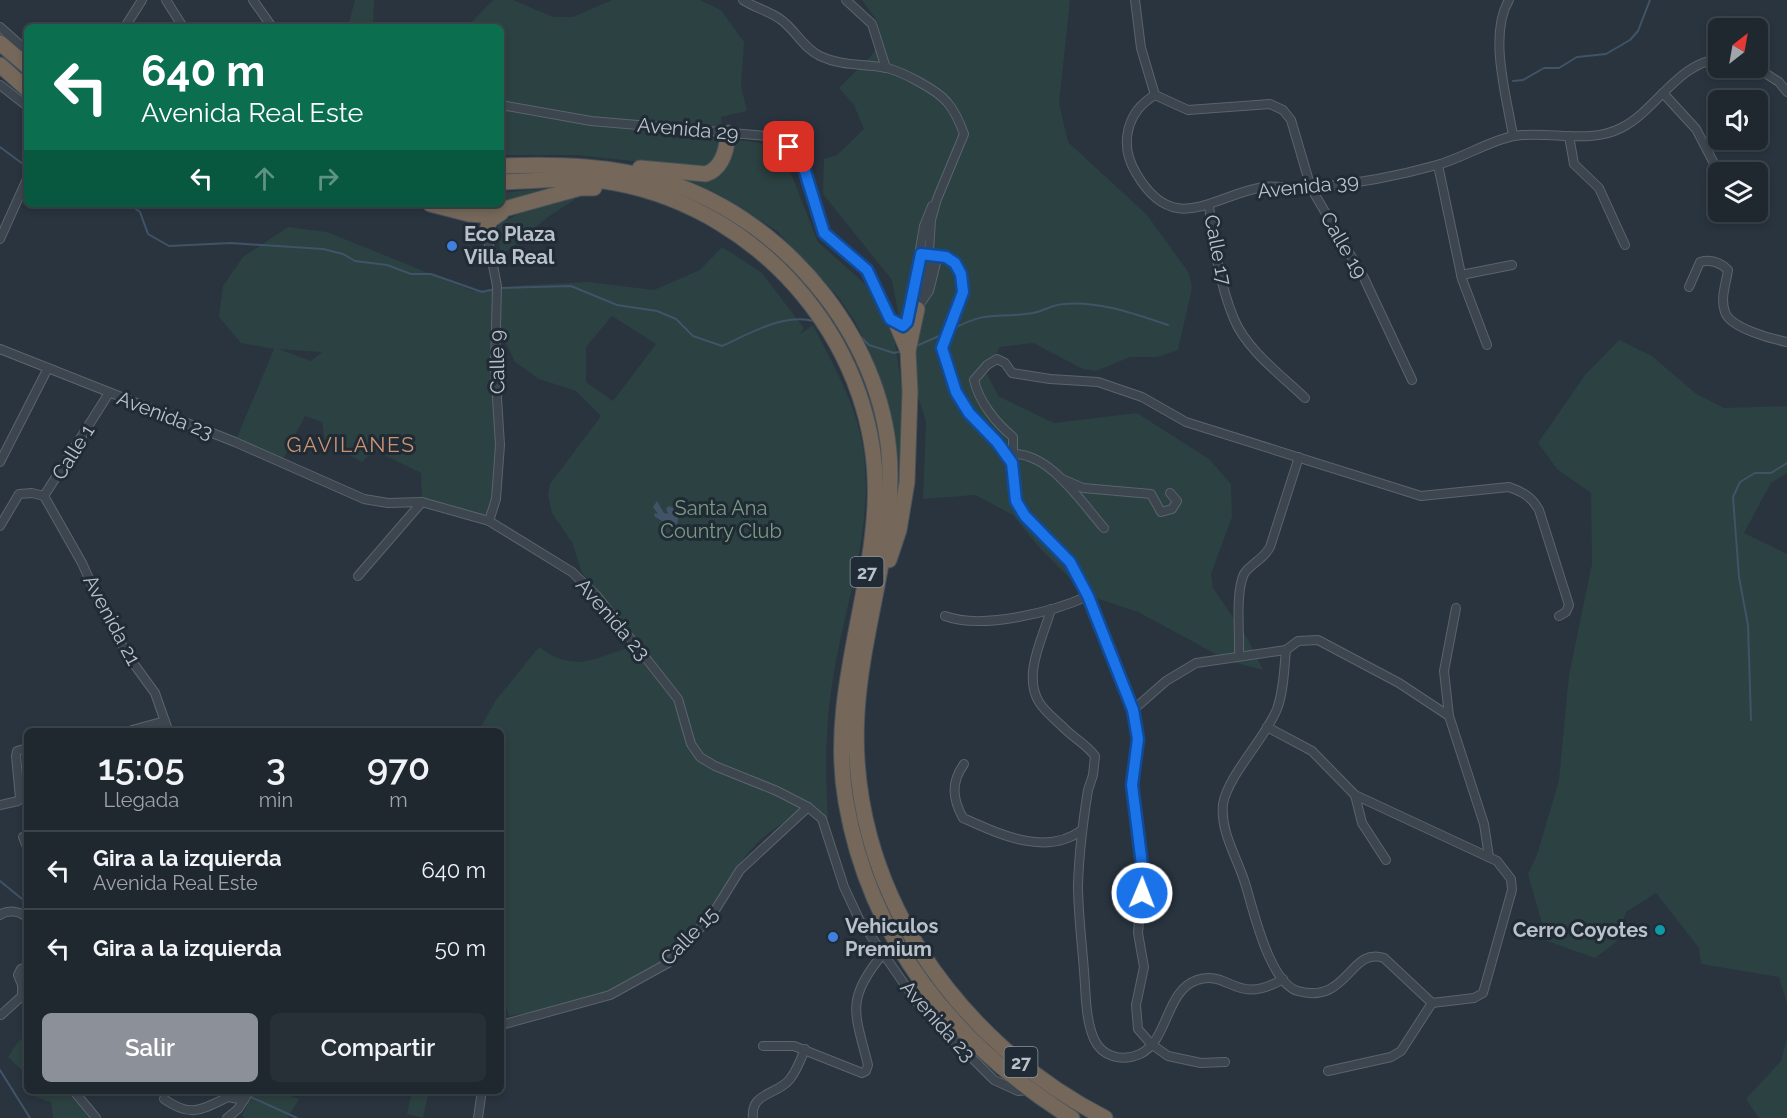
<!DOCTYPE html>
<html lang="es">
<style>
:root{--surface:#1f272f;--page:#272f37;--text:#f1f3f6;--muted:#a1a5aa;--line:#3c444b;--accent:#8c9099}
body{margin:0;font-family:Raleway,sans-serif;background:var(--page);color:var(--text);height:100vh;display:flex;flex-direction:column;font-size:22px;white-space:nowrap}
*{box-sizing:border-box;margin:0}
p{font-size:20px;color:var(--muted)}
.icon{flex:none;width:33px;height:33px;fill:none;stroke:currentColor;stroke-width:2;stroke-linecap:round;stroke-linejoin:round}
.map{position:relative;flex:1;overflow:hidden}
.panel{position:absolute;left:24px;top:728px;width:480px;height:366px;display:flex;flex-direction:column;background:var(--surface);border-radius:9px;box-shadow:0 3px 9px #0003,0 0 0 2px var(--line)}
.panel>*{flex:none}
.top-card{position:absolute;left:24px;top:24px;width:480px;height:183px;border-radius:9px;box-shadow:0 3px 9px #0003,0 0 0 2px var(--line);background:#0b6e4f;color:#fff;overflow:hidden}
.needle{width:39px;rotate:31deg}
.fabs{position:absolute;left:1708px;top:18px;display:grid;gap:12px}
.fabs a{display:grid;place-items:center;width:60px;height:60px;border-radius:9px;background:var(--surface);box-shadow:0 3px 9px #0003,0 0 0 2px var(--line);font-size:30px}
.pin{position:absolute;display:grid;place-items:center;width:51px;height:51px;color:#fff;margin:-26px;border-radius:12px;box-shadow:0 3px 9px #0006}
.me{position:absolute;width:66px;margin:-33px;rotate:1deg;stroke-linejoin:round;filter:drop-shadow(0 0 4px #0008)}
.turn{display:flex;align-items:center;gap:21px;height:126px;padding:0 18px;font-size:27px}
.turn .icon{width:78px;height:78px;stroke-width:2.5}
.turn b{display:block;font-size:42px;line-height:51px}
.lanes{display:flex;align-items:center;height:57px;padding:0 18px;background:#0003;justify-content:center;gap:30px;direction:ltr}
.lanes .off{opacity:.35}
.eta{display:flex;justify-content:space-evenly;align-items:center;height:102px;text-align:center}
.eta b{font-size:36px;font-weight:600;line-height:42px}
.action{display:flex;gap:12px;margin-top:auto;padding:12px 18px}
.action a{flex:1;height:69px;border-radius:9px;background:var(--accent);color:#fff;font-size:24px;font-weight:600;line-height:69px;text-align:center}
.action a+a{background:var(--page);color:var(--text)}
ul{padding:0;list-style:none}
li{display:flex;align-items:center;gap:18px;height:78px;padding:0 18px;border-top:2px solid var(--line)}
li div{flex:1}
li b{display:block;font-size:22px}
li em{font-style:normal}
.map>svg:first-child{display:block}
.green{fill:#2c4141;fill-rule:evenodd}
.water{fill:#405367}
.lines{fill:none;stroke-linecap:round;stroke-linejoin:round}
.stream{stroke:#405367;stroke-width:2}
.street-casing{stroke:#5a646d;stroke-width:10}
.highway-casing{stroke:#47515a;stroke-width:17}
.street{stroke:#3d464f;stroke-width:8}
.highway{stroke:#75685a;stroke-width:15}
.route-casing{stroke:#114b97;stroke-width:15}
.route{stroke:#1a73e8;stroke-width:10}
.shop-dot{fill:#3f7fe0;stroke:#212b35;stroke-width:2}
.culture-dot{fill:#0f9aa8;stroke:#212b35;stroke-width:2}
.labels{text-anchor:middle;dominant-baseline:central;stroke-width:6;stroke-linejoin:round;paint-order:stroke}
.shield{fill:#212b35;stroke:#8b949d;stroke-width:1.5}
.shield-label{font-size:18px;font-weight:bold;fill:#b9c1ca}
.street-label{font-size:20px;fill:#b9c1ca;stroke:#212b35}
.poi-label{font-size:20px;font-weight:bold;fill:#b9c1ca;stroke:#212b35;text-anchor:start}
.park-label{font-size:20px;fill:#7a9d80;stroke:#212b35}
.neighbourhood-label{font-size:21px;letter-spacing:1.5px;fill:#cc9372;stroke:#212b35}
</style>
<div class="map">
<svg width="1787" height="1118" viewBox="0 0 1787 1118">
<rect width="100%" height="100%" fill="#29343f"/>
<!-- green -->
<g class="green">
<polygon points="355,0 374,0 373,27 348,27"/>
<path d="M493 0H513L553 17H573L612 0H700L721 10 744 42 741 86 747 111 721 117C724 144 725 150 705 169L577 155H501V27H467Z"/>
<polygon points="862,0 1070,0 1059,103 1068,142 1147,215 1189,273 1192,288 1178,350 1157,357 1130,357 1096,371 1083,369 1033,343 1000,347 986,372 998,396 1054,423 1137,413 1209,459 1231,484 1232,517 1211,574 1213,588 1247,638 1263,670 1229,661 1138,612 1087,595 1038,546 1013,515 975,495 923,499 926,421 908,367 892,280 823,194 824,159 837,155 864,129 854,105 839,88 871,56 881,41 878,22"/>
<polygon points="737,140 765,144 784,156 818,242 865,284 894,337 903,395 900,481 888,405 872,357 856,323 839,298 777,231 718,194 678,177 720,173"/>
<polygon points="557,187 494,207 489,204 501,204 501,193"/>
<polygon points="574,194 574,200 548,217 501,256 497,231 499,224 518,214"/>
<path d="M288 227 327 232 473 291 526 285 588 282 654 290 700 270 722 247 761 272 804 328 799 335 813 325C830 359 850 393 859 429 880 509 847 595 834 673 825 722 825 770 828 819L804 801 717 764 703 755 694 743 679 698 581 571 573 544 552 513 548 496 550 484 601 416 576 391 539 379 515 362 507 345 498 335 500 445 494 509 482 521H472L422 502 421 473 374 450 362 462 325 442 322 422 305 416 281 463 235 442 274 349 241 343 219 317 223 286 243 257ZM612 316 656 344 613 401 586 382V347ZM279 349 321 352H322L311 361Z"/>
<polygon points="1619,340 1652,356 1695,393 1724,408 1787,406 1787,473 1771,483 1744,533 1787,554 1787,1004 1779,977 1701,964 1699,948 1656,893 1626,912 1616,942 1595,958 1547,941 1528,874 1537,855 1559,780 1569,675 1592,564 1591,493 1557,469 1538,443 1585,375"/>
<path d="M637 646 678 699 700 757 808 807C785 821 755 839 741 863 735 873 732 886 725 895 707 918 675 957 652 972 609 1000 558 1008 509 1016L501 993V730H479L496 700 539 647C578 676 596 655 637 646Z"/>
<polygon points="1787,1038 1787,1118 1759,1118 1746,1099 1781,1061"/>
<polygon points="20,1039 27,1046 27,1075 8,1057"/>
<polygon points="255,1090 278,1091 299,1099 288,1118 245,1118 242,1116"/>
<polygon points="37,1091 67,1091 89,1118 53,1118 51,1102 36,1097"/>
<polygon points="412,1091 429,1091 423,1118 407,1114"/>
</g>
<!-- water -->
<polygon class="water" points="657,501 664,513 668,514 666,508 670,506 674,509 674,516 679,516 676,529 670,526 660,527 665,523 654,516 655,513 658,514 653,507"/>
<g class="lines">
<!-- stream -->
<g class="stream">
<polyline points="1513,81 1523,80 1544,68 1559,68 1577,57 1606,54 1630,40 1638,31 1650,0"/>
<polyline points="0,147 27,167"/>
<polyline points="129,204 140,212 148,234 169,246 231,243 323,249 343,254 355,261 387,265 411,274 431,274 482,292 495,289"/>
<path d="M500 288 571 286 617 305 657 311 676 319 693 336 722 346C749 334 783 313 814 321"/>
<path d="M953 329C990 309 997 319 1033 313 1044 311 1054 304 1064 304 1100 301 1135 314 1168 325"/>
<polyline points="857,333 869,345 894,353 902,351"/>
<polyline points="914,347 939,336"/>
<polyline points="1751,720 1748,625 1739,577 1733,497 1740,482 1755,473 1771,473 1787,463"/>
<polyline points="0,881 27,903"/>
<polyline points="0,1070 30,1118"/>
<polyline points="251,1097 297,1118"/>
</g>
<defs>
<g id="street">
<polyline points="166,0 183,27"/>
<polyline points="253,0 272,27"/>
<path d="M743 0C755 8 769 11 780 19 795 29 803 48 820 56 843 67 864 63 887 68 903 72 937 90 947 102 955 111 960 123 964 134L937 199 931 220 928 268 920 301"/>
<polyline points="846,0 872,24 886,68"/>
<polyline points="1135,0 1141,48 1155,95"/>
<path d="M1509 0C1488 35 1507 98 1513 136"/>
<polyline points="0,27 27,51"/>
<polyline points="125,27 142,0"/>
<polyline points="1757,68 1779,82 1787,92"/>
<polyline points="0,85 27,106"/>
<polyline points="1663,93 1696,129 1719,173"/>
<path d="M1155 95C1126 112 1119 145 1136 173 1174 238 1211 196 1263 187 1279 185 1296 190 1313 188 1353 184 1398 176 1437 165 1463 158 1488 141 1514 136 1549 130 1588 145 1621 128 1657 110 1677 63 1719 59"/>
<polyline points="1155,95 1188,110 1270,104 1283,110 1291,120 1311,188 1364,278 1412,380"/>
<path d="M501 105 591 121 766 136C783 141 795 149 803 165L824 233 867 270 890 319 897 325 906 324 929 291 938 255"/>
<polyline points="1569,136 1574,164 1599,188 1625,245"/>
<polyline points="1438,165 1462,279 1487,345"/>
<path d="M1209 206C1214 244 1219 283 1234 319 1247 350 1281 375 1305 398"/>
<polyline points="486,230 497,286 495,366 500,445 496,499 489,521"/>
<polyline points="0,239 27,179"/>
<polyline points="921,254 946,257 955,263 961,274 963,292 942,349 956,392 969,413 997,442 1012,463 1016,501 1025,516 1070,562 1088,596 1133,710 1138,739 1132,785 1143,873 1138,933 1144,967 1136,1005 1138,1029 1151,1044 1168,1056 1201,1063 1225,1062"/>
<polyline points="1461,275 1512,265"/>
<path d="M1689 287 1700 262C1711 259 1720 262 1728 270 1726 284 1720 298 1725 312 1730 328 1772 339 1787 342"/>
<polyline points="909,313 924,226 932,206"/>
<polyline points="0,349 235,442 364,499 388,503 422,502 489,521 572,572 597,596 678,699 691,744 700,757 715,766 777,791 808,807 822,819 844,887 859,919 919,1005 994,1080 1018,1091 1029,1090"/>
<path d="M1013 454V437C996 423 979 402 974 380L987 365 997 359 1005 363 1012 373 1050 379 1098 382 1142 397 1186 422 1421 496 1509 487C1523 492 1532 497 1539 510L1569 605 1566 612 1559 616"/>
<path d="M1008 455C1046 447 1082 503 1104 528"/>
<polyline points="0,462 48,368"/>
<polyline points="1062,479 1083,488 1151,494 1161,512 1172,509 1177,501 1170,493"/>
<polyline points="44,496 82,563 109,623 131,660 155,693 168,730"/>
<polyline points="44,496 109,393"/>
<polyline points="0,526 19,494 32,493 44,496"/>
<polyline points="358,576 422,502"/>
<path d="M1051 609C1044 636 1022 674 1039 702 1045 712 1057 721 1065 729 1075 739 1086 744 1095 756L1093 775 1088 790C1083 821 1079 853 1078 885 1078 913 1082 943 1084 971 1086 993 1085 1018 1094 1039 1102 1057 1122 1062 1140 1054 1169 1040 1165 991 1197 980 1229 969 1236 1007 1283 979"/>
<path d="M945 616C982 630 1053 612 1088 596"/>
<path d="M1239 655C1240 634 1235 593 1244 574 1250 564 1263 560 1270 547L1299 457"/>
<polyline points="1133,710 1166,681 1196,663 1286,650"/>
<polyline points="1449,716 1444,671 1456,608"/>
<polyline points="1267,727 1312,751 1355,795 1497,861 1511,879 1512,890 1483,993 1474,998 1432,1003 1401,1051 1391,1057 1328,1071"/>
<polyline points="132,730 165,721"/>
<path d="M964 764C951 782 952 798 963 818 999 834 1046 857 1082 830"/>
<polyline points="1355,795 1362,823 1386,860"/>
<polyline points="0,805 18,801 20,798 16,756 17,751 27,748"/>
<polyline points="23,837 27,847"/>
<path d="M0 915C7 909 21 911 27 918"/>
<path d="M1432 1003 1384 958C1350 946 1348 1005 1298 991 1269 983 1253 908 1245 883 1237 857 1220 832 1223 804 1228 775 1265 739 1277 709 1284 690 1284 669 1286 650L1298 641 1318 640 1399 683 1449 716 1484 824 1489 857"/>
<polyline points="1,1015 22,996 22,985 18,975 21,969 27,967"/>
<polyline points="501,1025 610,995 668,963 712,915 740,870 808,807"/>
<path d="M763 1046H794L862 1073 866 1071 868 1065C855 1013 845 1000 882 955"/>
<polyline points="73,1090 96,1118"/>
<path d="M164 1099C191 1118 201 1110 228 1097L244 1100"/>
<polyline points="227,1118 238,1109 250,1090"/>
<polyline points="478,1118 482,1090"/>
<path d="M753 1118C750 1092 778 1095 790 1079 797 1070 801 1059 805 1049"/>
</g>
<g id="highway">
<polyline points="0,43 27,66"/>
<polyline points="0,65 27,89"/>
<path d="M501 166C558 164 614 165 669 183 789 222 889 345 890 473 891 554 862 631 857 712 846 885 954 1040 1105 1118"/>
<path d="M640 168 706 174C723 168 727 150 728 133"/>
<path d="M501 182C539 181 578 176 615 183 766 211 883 351 875 506 870 606 828 701 846 802 870 941 955 1045 1072 1118"/>
<polyline points="430,204 469,214 483,215 580,188 594,188"/>
<polyline points="487,233 489,221 501,213"/>
<polyline points="897,325 908,351"/>
<polyline points="889,560 899,530 907,482 910,392 908,351 917,309"/>
</g>
</defs>
<!-- street casing -->
<use href="#street" class="street-casing"/>
<!-- highway casing -->
<use href="#highway" class="highway-casing"/>
<!-- street -->
<use href="#street" class="street"/>
<!-- highway -->
<use href="#highway" class="highway"/>
</g>
<g class="lines">
<defs>
<polyline id="route" points="789,147 803,165 824,233 867,270 890,319 903,326 907,322 921,254 946,257 955,263 961,274 963,292 942,348 956,392 969,413 997,442 1012,463 1016,501 1025,516 1070,562 1088,596 1133,710 1138,739 1132,785 1143,873 1142,893"/>
</defs>
<!-- route casing -->
<use href="#route" class="route-casing"/>
<!-- route -->
<use href="#route" class="route"/>
</g>
<!-- markers -->
<g class="shop-dot">
<circle cx="452" cy="246" r="6"/>
<circle cx="833" cy="937" r="6"/>
</g>
<circle class="culture-dot" cx="1660" cy="930" r="6"/>
<g class="labels">
<!-- shield labels -->
<g class="shield">
<rect x="850.5" y="557" width="33" height="30" rx="4.5"/>
<rect x="1004.5" y="1047" width="33" height="30" rx="4.5"/>
</g>
<g class="shield-label">
<text x="867" y="572">27</text>
<text x="1021" y="1062">27</text>
</g>
<!-- street labels -->
<g class="street-label">
<text transform="translate(688 129) rotate(5)">Avenida 29</text>
<text transform="translate(1308 186) rotate(-6)">Avenida 39</text>
<text transform="translate(1344 245) rotate(60)">Calle 19</text>
<text transform="translate(1218 250) rotate(79)">Calle 17</text>
<text transform="translate(497 362) rotate(-91)">Calle 9</text>
<text transform="translate(165 415) rotate(21)">Avenida 23</text>
<text transform="translate(73 452) rotate(-58)">Calle 1</text>
<text transform="translate(613 619) rotate(49)">Avenida 23</text>
<text transform="translate(112 620) rotate(62)">Avenida 21</text>
<text transform="translate(689 936) rotate(-46)">Calle 15</text>
<text transform="translate(938 1021) rotate(48)">Avenida 23</text>
</g>
<!-- poi labels -->
<g class="poi-label">
<text x="464" y="234">Eco Plaza<tspan x="464" dy="23">Villa Real</tspan></text>
<text x="845" y="926">Vehiculos<tspan x="845" dy="23">Premium</tspan></text>
<text x="1648" y="930" text-anchor="end">Cerro Coyotes</text>
</g>
<!-- park labels -->
<g class="park-label">
<text x="721" y="508">Santa Ana<tspan x="721" dy="23">Country Club</tspan></text>
</g>
<!-- neighbourhood labels -->
<g class="neighbourhood-label">
<text x="351" y="444">GAVILANES</text>
</g>
</g>
</svg>
<div class="fabs">
<a><svg class="needle" viewBox="-14 -14 28 28"><path d="M0-13l5 13h-10z" fill="#e53935"/><path d="M0 13l5-13h-10z" fill="#a1a5aa"/></svg></a>
<a><svg class="icon" aria-label="sound" viewBox="0 0 24 24"><path d="M4 9h4l5-4v14l-5-4H4zM17 9q2 3 0 6"/></svg></a>
<a><svg class="icon" aria-label="layers" viewBox="0 0 24 24"><path d="M12 4l9 5-9 5-9-5zM3 14l9 5 9-5"/></svg></a>
</div>
<div class="pin" style="left:789px;top:147px;background:#d93025"><svg class="icon" aria-label="arrive" viewBox="0 0 24 24"><path d="M6 21V4h12l-3 4 3 4H6"/></svg></div>
<svg class="me" style="left:1142px;top:893px" viewBox="-20 -20 40 40"><circle r="17" fill="#1a73e8" stroke="#fff" stroke-width="3"/><path d="M0-11L8 9 0 5-8 9z" fill="#fff"/></svg>
<div class="top-card">
<div class="turn"><svg class="icon" aria-label="left" viewBox="0 0 24 24"><path d="M17 20v-9H6M10 6l-5 5 5 5"/></svg><div><b>640 m</b>Avenida Real Este</div></div>
<div class="lanes"><svg class="icon" aria-label="left" viewBox="0 0 24 24"><path d="M17 20v-9H6M10 6l-5 5 5 5"/></svg><svg class="icon off" aria-label="ahead" viewBox="0 0 24 24"><path d="M12 20V5M6 11l6-6 6 6"/></svg><svg class="icon off" aria-label="right" viewBox="0 0 24 24"><path d="M7 20v-9h11M14 6l5 5-5 5"/></svg></div>
</div>
<section class="panel">
<div class="eta">
<div><b>15:05</b><p>Llegada</p></div>
<div><b>3</b><p>min</p></div>
<div><b>970</b><p>m</p></div>
</div>
<ul>
<li><svg class="icon" aria-label="left" viewBox="0 0 24 24"><path d="M17 20v-9H6M10 6l-5 5 5 5"/></svg><div><b>Gira a la izquierda</b><p>Avenida Real Este</p></div><em>640 m</em></li>
<li><svg class="icon" aria-label="left" viewBox="0 0 24 24"><path d="M17 20v-9H6M10 6l-5 5 5 5"/></svg><div><b>Gira a la izquierda</b></div><em>50 m</em></li>
</ul>
<div class="action"><a>Salir</a><a>Compartir</a></div>
</section>
</div>
